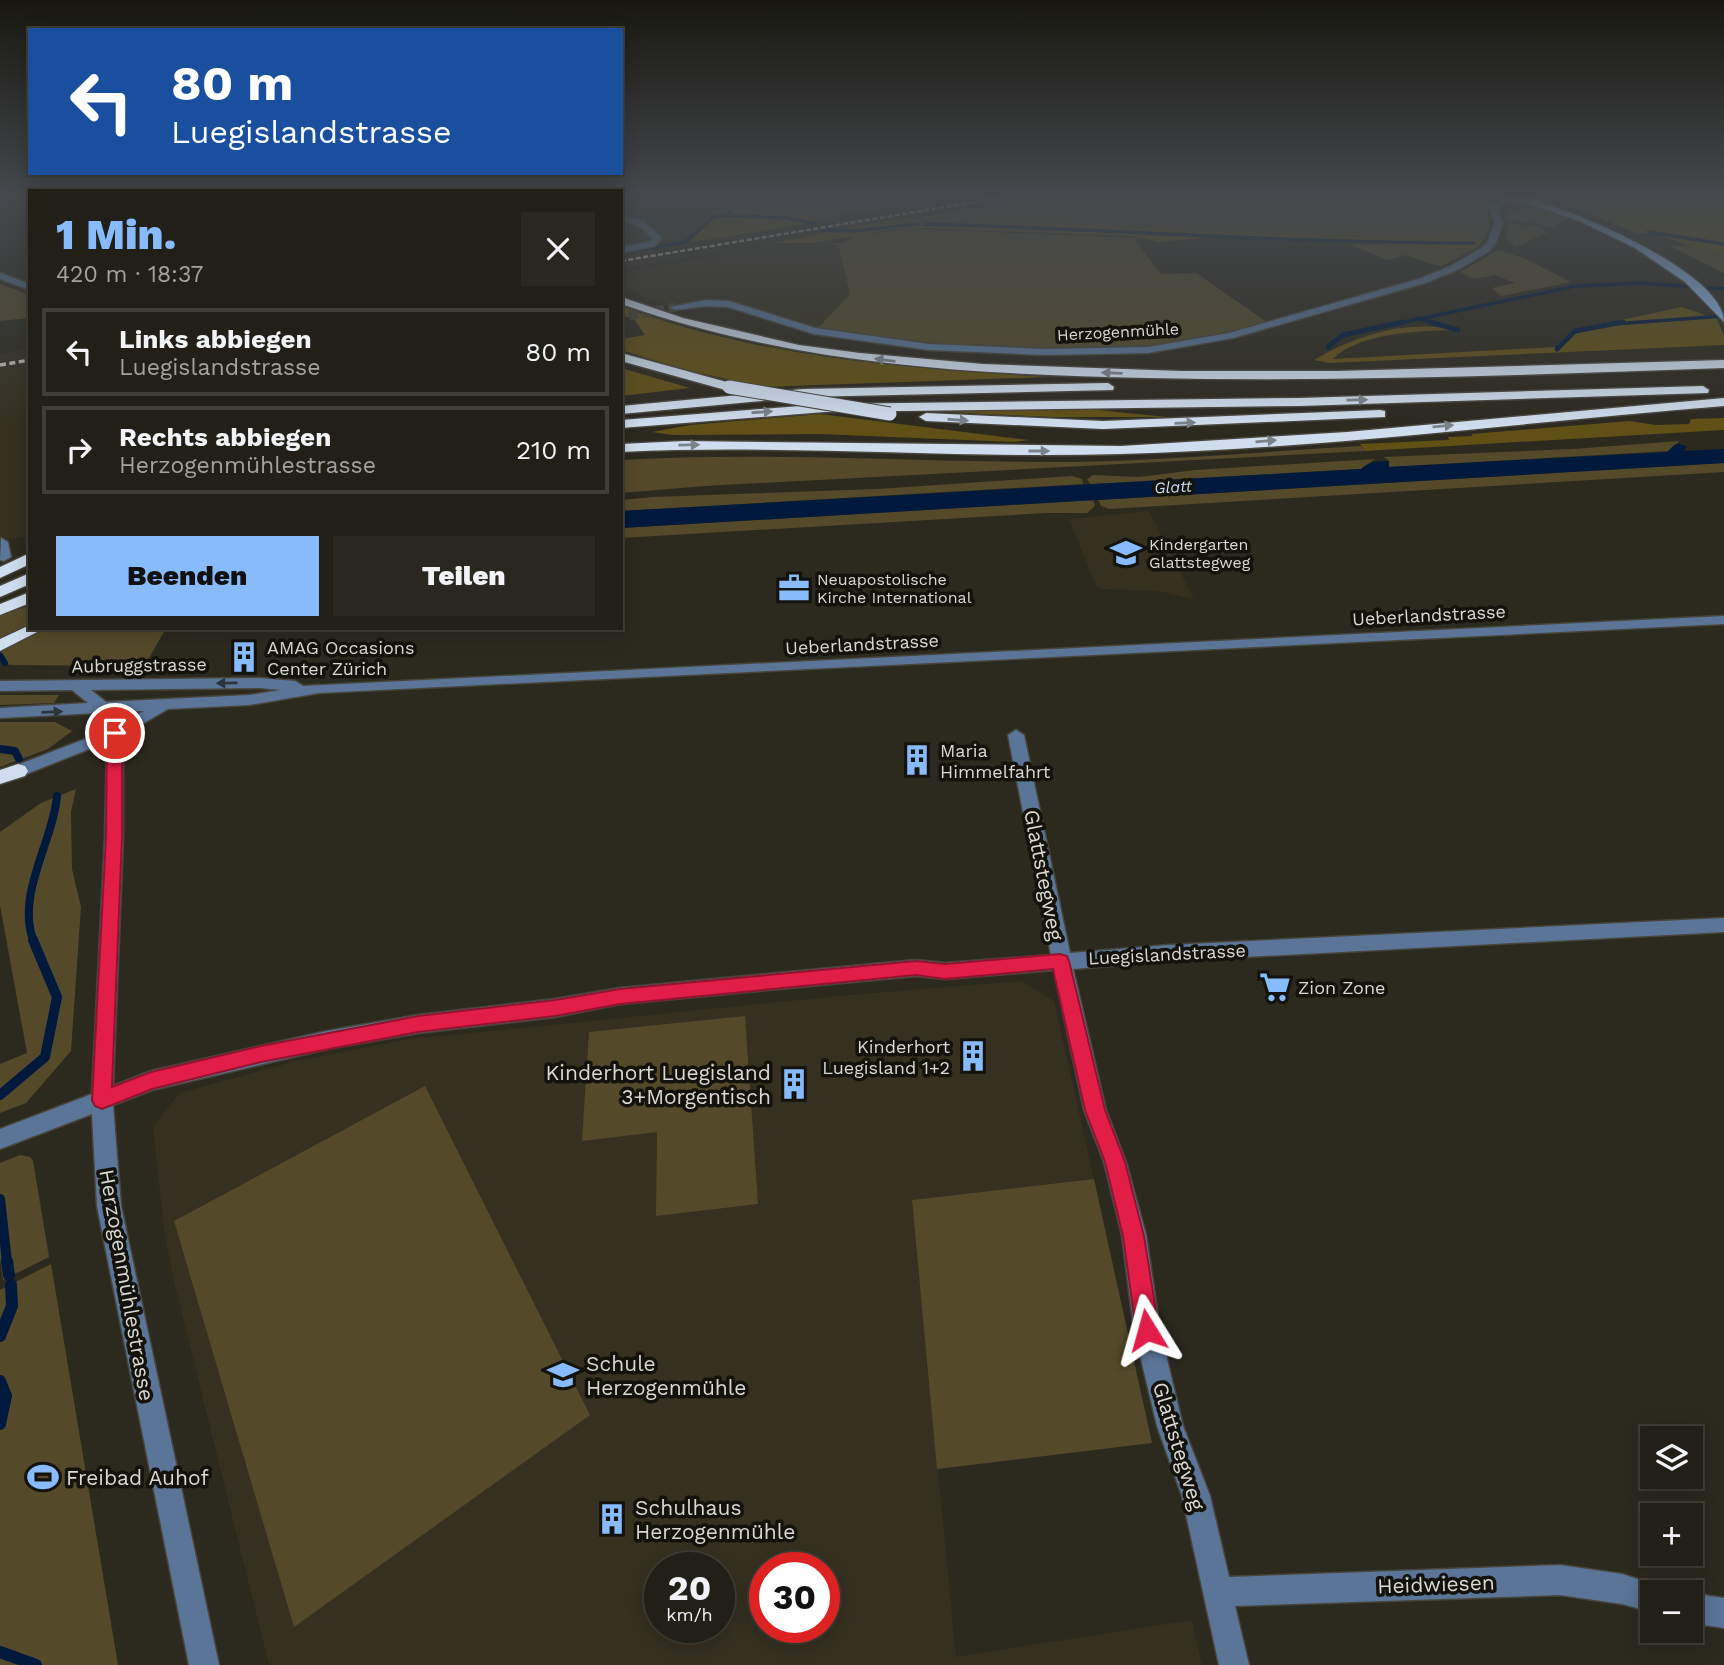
<!DOCTYPE html>
<html lang="de">
<meta charset="utf-8">
<style>
:root{--surface:#211f17;--page:#292720;--text:#f1f3f6;--muted:#a2a2a1;--line:#3e3d36;--accent:#87bbfb}
body{margin:0;font-family:"Work Sans",sans-serif;background:var(--page);color:var(--text);height:100vh;display:flex;flex-direction:column;font-size:26px;white-space:nowrap}
*{box-sizing:border-box;margin:0}
p{font-size:23px;color:var(--muted)}
.icon{flex:none;width:38px;height:38px;fill:none;stroke:currentColor;stroke-width:2;stroke-linecap:round;stroke-linejoin:round}
.map{position:relative;flex:1;overflow:hidden}
.panel{position:absolute;left:28px;top:189px;width:595px;height:441px;display:flex;flex-direction:column;background:var(--surface);border-radius:0px;box-shadow:0 4px 18px #0003,0 0 0 2px var(--line)}
.panel>*{flex:none}
.top-card{position:absolute;left:28px;top:28px;width:595px;height:147px;border-radius:0px;box-shadow:0 4px 18px #0003,0 0 0 2px var(--line);background:#1a4fa0;color:#fff;overflow:hidden}
.tools{position:absolute;left:1640px;top:1426px;display:grid;gap:14px}
.tools a{display:grid;place-items:center;width:63px;height:63px;border-radius:0px;background:var(--surface);box-shadow:0 4px 18px #0003,0 0 0 2px var(--line);font-size:35px}
.speed{position:absolute;left:644px;top:1552px;display:flex;gap:14px;font-size:35px;font-weight:700;text-align:center}
.speed>*{display:grid;place-content:center;width:91px;height:91px;border-radius:50%;background:var(--surface);box-shadow:0 4px 18px #0003,0 0 0 2px var(--line);line-height:1}
.speed small{font-size:18px;font-weight:400}
.speed .limit{border:10px solid #d22;background:#fff;color:#111}
.pin{position:absolute;display:grid;place-items:center;width:60px;height:60px;color:#fff;margin:-30px;border:4px solid #fff;border-radius:50%;box-shadow:0 2px 7px #0007}
.me{position:absolute;width:77px;margin:-38px;rotate:352deg;stroke-linejoin:round;filter:drop-shadow(0 0 5px #0008)}
.turn{display:flex;align-items:center;gap:24px;height:147px;padding:0 28px;font-size:32px}
.turn .icon{width:91px;height:91px;stroke-width:2.5}
.turn b{display:block;font-size:49px;line-height:60px}
.round{display:grid;place-items:center;flex:none;width:74px;height:74px;border-radius:0px;background:var(--page)}
.overview{display:flex;align-items:center;justify-content:space-between;height:119px;padding:0 28px}
h1{font-size:42px;font-weight:800;line-height:52px;color:var(--accent)}
.action{display:flex;gap:14px;margin-top:auto;padding:14px 28px}
.action a{flex:1;height:80px;border-radius:0px;background:var(--accent);color:#111;font-size:28px;font-weight:800;line-height:80px;text-align:center}
.action a+a{background:var(--page);color:var(--text)}
ul{padding:0;list-style:none}
li{display:flex;align-items:center;gap:21px;height:88px;margin:0 14px 10px;padding:0 14px;border:4px solid var(--line);border-radius:0px}
li div{flex:1}
li b{display:block;font-size:26px}
li em{font-style:normal}
.map>svg:first-child{display:block}
.built{fill:#353020;fill-rule:evenodd}
.green{fill:#544a2a}
.forest{fill:#615016}
.water{fill:#00193d}
.lines{fill:none;stroke-linecap:round;stroke-linejoin:round}
.stream-far5{stroke:#00193d;stroke-width:3.5}
.stream-far4{stroke:#00193d;stroke-width:5}
.stream-far3{stroke:#00193d;stroke-width:6}
.stream-far2{stroke:#00193d;stroke-width:8}
.stream-far1{stroke:#00193d;stroke-width:10}
.stream{stroke:#00193d;stroke-width:12}
.minor-tunnel{stroke:#46433a;stroke-width:9;stroke-dasharray:9 4.5;stroke-linecap:butt}
.minor-casing{stroke:#48453c;stroke-width:3}
.major-casing{stroke:#48453c;stroke-width:3}
.highway-casing{stroke:#48453c;stroke-width:3}
.minor{fill:#5a7598;fill-rule:evenodd}
.major{fill:#95c1fa;fill-rule:evenodd}
.highway{fill:#d0ddee;fill-rule:evenodd}
.rail-far1{stroke:#c4c2bc;stroke-width:2.5;stroke-dasharray:5 2.5;stroke-linecap:butt}
.rail{stroke:#c4c2bc;stroke-width:3.5;stroke-dasharray:6 3.5;stroke-linecap:butt}
.highway-bridge-casing{stroke:#48453c;stroke-width:15;stroke-linecap:butt}
.highway-bridge{stroke:#d0ddee;stroke-width:13}
.oneway{fill:#7b8289}
.oneway2{fill:#2c353e}
.route{fill:#e11d48;stroke:#92132f;stroke-width:2}
.labels{text-anchor:middle;dominant-baseline:central;stroke-width:7;stroke-linejoin:round;paint-order:stroke}
.far-street-label{font-size:16px;fill:#dad8d2;stroke:#13120d}
.far-water-label{font-size:16px;font-style:italic;fill:#cadef9;stroke:#13120d}
.far-poi-label{font-size:16px;fill:#dad8d2;stroke:#13120d;text-anchor:start}
.street-label{font-size:18px;fill:#dad8d2;stroke:#13120d}
.poi-label{font-size:18px;fill:#dad8d2;stroke:#13120d;text-anchor:start}
.near-street-label{font-size:21px;fill:#dad8d2;stroke:#13120d}
.near-poi-label{font-size:21px;fill:#dad8d2;stroke:#13120d;text-anchor:start}
</style>
<div class="map">
<svg width="1724" height="1665" viewBox="0 0 1724 1665">
<rect width="100%" height="100%" fill="#2c291f"/>
<!-- built -->
<g class="built">
<path d="M621 195H1038L621 269ZM717 212 820 218H821L802 225 692 242Z"/>
<polygon points="823,242 833,243 839,247 850,289 846,300 817,329 730,301 706,300 666,306 621,287 621,272 719,256 765,244"/>
<polygon points="30,348 30,538 20,537 0,542 0,355"/>
<polygon points="1149,511 1194,599 1158,591 1103,589 1096,586 1069,519"/>
<path d="M1022 981 1054 1001 1094 1179 912 1200 956 1657 1192 1620 1202 1665H269L174 1282 164 1230 153 1127 179 1093 296 1061 410 1039 850 995ZM660 1568H719V1628H660ZM765 1568H824V1628H765Z"/>
</g>
<!-- green -->
<g class="green">
<polygon points="1051,195 1496,195 1486,206 1490,228 1484,240 1241,233 1062,223 930,222 918,217"/>
<polygon points="924,201 823,218 717,211 723,205 820,209"/>
<polygon points="1528,208 1550,210 1569,219 1553,227 1507,219 1506,213 1508,212"/>
<polygon points="1509,223 1540,227 1547,233 1515,247 1506,238"/>
<path d="M909 229 1134 238 1161 274 1196 273 1267 322C1234 330 1201 339 1168 344 1058 360 926 344 817 329L850 294 839 247 833 243H842L856 236Z"/>
<polygon points="1349,244 1474,249 1440,267 1407,255 1388,260"/>
<polygon points="1694,245 1703,250 1724,253 1724,273 1670,246"/>
<polygon points="1498,250 1524,258 1571,282 1501,296 1492,288 1515,283 1495,275 1474,279 1460,272"/>
<polygon points="0,284 30,295 30,318 0,321"/>
<polygon points="1679,441 1670,451 1388,467 1389,461 1384,457 1573,449"/>
<path d="M1361 446 1365 451 705 486 621 493V460C759 452 896 461 1034 462 1143 463 1253 452 1361 446Z"/>
<polygon points="1375,459 1361,469 1090,484 1087,479 1093,475 1139,477 1195,470"/>
<polygon points="1724,463 1724,472 1109,509 1101,506 1098,500"/>
<polygon points="1072,476 1082,479 1083,484 621,511 621,500 653,497 877,489"/>
<polygon points="1093,500 1095,506 1087,513 1046,513 621,538 621,528"/>
<polygon points="30,606 30,628 166,628 148,660 135,666 10,665 0,662 0,614"/>
<polygon points="0,695 59,695 54,703 0,705"/>
<polygon points="0,722 55,722 72,731 48,749 0,767"/>
<polygon points="76,789 71,812 72,869 81,907 71,1051 26,1103 0,1113 0,1064 27,1053 0,905 0,832 41,803"/>
<polygon points="745,1016 758,1204 656,1216 657,1132 582,1141 589,1032"/>
<polygon points="425,1086 590,1415 294,1627 174,1221"/>
<polygon points="20,1155 30,1157 33,1161 49,1257 3,1280 0,1258 0,1163"/>
<polygon points="1094,1179 1152,1443 937,1469 912,1200"/>
<polygon points="51,1264 118,1665 0,1665 0,1290"/>
</g>
<!-- forest -->
<g class="forest">
<polygon points="1559,195 1724,195 1724,253 1703,250 1652,233 1635,233 1563,203"/>
<polygon points="717,211 823,218 802,225 691,242"/>
<polygon points="906,217 930,222 1062,223 1241,233 1484,240 1474,249 1212,237 1160,242 1131,236 922,228 895,229 814,243 773,243"/>
<path d="M621 306C758 358 904 368 1049 377L762 387 686 370 621 350V339L645 335 634 319 621 315Z"/>
<path d="M1682 307 1717 319 1724 336V345L1329 363 1314 360C1355 336 1407 319 1453 330 1419 331 1358 333 1333 359L1556 347 1573 330Z"/>
<polygon points="621,368 690,388 621,396"/>
<polygon points="948,409 1088,409 1167,417 1051,417 947,412"/>
<polygon points="820,414 1029,440 1014,442 819,434 673,435 652,432 690,425"/>
<polygon points="1724,418 1724,430 1365,451 1360,444 1449,440 1448,437 1473,436 1471,434 1629,421 1656,425 1689,424 1691,419"/>
</g>
<!-- water -->
<path class="water" d="M1679 444 1686 446 1685 451 1724 449V463L621 528V511L1361 469C1370 461 1377 461 1389 461V467L1667 452 1674 445Z"/>
<g class="lines">
<!-- stream-far5 -->
<g class="stream-far5">
<polyline points="728,215 739,195"/>
<path d="M924 224C1108 229 1290 243 1474 243"/>
<polyline points="822,230 854,231 918,224"/>
<polyline points="1648,232 1724,244"/>
<polyline points="621,253 685,242 714,217 723,215 787,218 813,223"/>
<polyline points="1417,318 1436,324"/>
<polyline points="1395,324 1576,286 1640,283 1724,289"/>
<polyline points="1614,324 1724,316"/>
</g>
<!-- stream-far4 -->
<g class="stream-far4">
<polyline points="1430,322 1458,330"/>
<polyline points="1328,347 1343,335 1403,322"/>
<polyline points="1557,349 1575,331 1623,322"/>
</g>
<!-- stream-far3 -->
<polyline class="stream-far3" points="0,655 5,663"/>
<!-- stream-far2 -->
<g class="stream-far2">
<polyline points="0,749 15,751 19,759"/>
<path d="M34 942C15 896 53 842 57 796"/>
</g>
<!-- stream-far1 -->
<g class="stream-far1">
<polyline points="0,1095 45,1057 57,997 33,940"/>
<polyline points="0,1199 7,1262"/>
</g>
<!-- stream -->
<g class="stream">
<polyline points="7,1261 9,1275"/>
<polyline points="0,1336 12,1306 11,1285"/>
<polyline points="0,1381 6,1396 0,1424"/>
<polyline points="0,1652 36,1665"/>
</g>
<!-- minor-tunnel -->
<polyline class="minor-tunnel" points="629,316 675,307"/>
<defs>
<g id="minor">
<polygon points="1509,197 1516,199 1497,207 1503,223 1496,242 1488,252 1457,270 1425,283 1233,338 1148,353 1044,355 929,350 814,334 728,307 706,306 675,310 670,307 706,300 729,301 815,328 929,344 1044,349 1148,347 1229,333 1419,279 1451,266 1482,248 1488,241 1495,223 1489,206"/>
<polygon points="621,215 644,221 662,238 655,246 621,253 621,247 649,242 653,238 638,225 621,220"/>
<polygon points="0,273 30,284 30,290 0,279"/>
<polygon points="1,538 8,542 11,557 4,561 0,560"/>
<path d="M1724 616V624L319 693 249 705 168 709 123 735V837L113 1086 151 1071 327 1031 418 1015 555 999 620 988 916 960 945 963 1051 955 1008 735 1016 730 1024 735 1070 953 1169 945 1724 918V932L1169 961 1073 969 1106 1110 1126 1162 1146 1235 1160 1330 1183 1426 1210 1496 1229 1577 1560 1565 1622 1574 1662 1587 1665 1592H1652V1612L1622 1604 1560 1595 1235 1606 1249 1665H1219L1182 1496 1157 1426 1134 1330 1122 1235 1104 1162 1084 1110 1054 970 945 979 916 976 620 1004 555 1017 418 1033 327 1049 152 1090 113 1105 121 1206 219 1665H189L97 1206 92 1114 0 1149V1129L92 1094 105 837 107 742 24 775H12L10 771 12 767 106 731 98 713 0 718V708L88 703 72 690 0 691V681L259 678 295 681 303 686ZM259 688 281 690 249 695 106 702 91 690ZM144 711 119 724 113 712Z"/>
<polygon points="1690,1593 1724,1598 1724,1628 1690,1623"/>
</g>
<path id="major" d="M1500 195 1543 200V203C1583 215 1724 274 1724 322L1685 282 1635 248 1579 221 1528 204 1514 203Z"/>
<g id="highway">
<path d="M621 297 683 318 799 345 860 353 983 364 1182 371H1337L1724 360V368C1533 375 1341 382 1149 378 966 374 796 365 621 304Z"/>
<polygon points="621,353 734,384 735,387 729,391 621,361"/>
<polygon points="1108,383 1114,387 1113,390 803,397 621,414 621,406 803,389"/>
<polygon points="1703,386 1709,390 1708,393 1299,406 825,412 621,428 621,420 825,404 1299,398"/>
<path d="M1724 398V406C1523 422 1322 449 1121 454 954 459 788 444 621 452V444L684 441 1121 446 1347 432Z"/>
<polygon points="1380,410 1385,411 1385,417 1103,429 926,421 919,417 926,413 1103,421"/>
<polygon points="30,553 30,564 0,578 0,567"/>
<polygon points="30,573 30,584 0,597 0,586"/>
<polygon points="30,592 30,603 0,615 0,604"/>
<polygon points="30,625 30,628 45,628 0,651 0,639"/>
<polygon points="18,764 25,766 28,771 25,776 0,784 0,770"/>
</g>
</defs>
<!-- minor casing -->
<use href="#minor" class="minor-casing"/>
<!-- major casing -->
<use href="#major" class="major-casing"/>
<!-- highway casing -->
<use href="#highway" class="highway-casing"/>
<!-- minor -->
<use href="#minor" class="minor"/>
<!-- major -->
<use href="#major" class="major"/>
<!-- highway -->
<use href="#highway" class="highway"/>
<!-- rail-far1 -->
<polyline class="rail-far1" points="621,261 1018,195"/>
<!-- rail -->
<polyline class="rail" points="0,365 30,360"/>
<defs>
<polyline id="highway-bridge" points="729,387 890,414"/>
</defs>
<!-- highway-bridge casing -->
<use href="#highway-bridge" class="highway-bridge-casing"/>
<!-- highway-bridge -->
<use href="#highway-bridge" class="highway-bridge"/>
</g>
<!-- one-way arrows -->
<defs><path id="oneway-solid" d="M-6-.8H1V-3.2L6.5 0L1 3.2V.8H-6Z" transform="scale(1.75)"/></defs>
<g class="oneway">
<use href="#oneway-solid" transform="translate(885 360) rotate(-173)"/>
<use href="#oneway-solid" transform="translate(1112 373) rotate(-178)"/>
<use href="#oneway-solid" transform="translate(1357 400) rotate(-1)"/>
<use href="#oneway-solid" transform="translate(762 412) rotate(-4)"/>
<use href="#oneway-solid" transform="translate(958 420) rotate(4)"/>
<use href="#oneway-solid" transform="translate(1185 423) rotate(-2)"/>
<use href="#oneway-solid" transform="translate(1443 426) rotate(-5)"/>
<use href="#oneway-solid" transform="translate(1266 441) rotate(-5)"/>
<use href="#oneway-solid" transform="translate(689 445) rotate(-1)"/>
<use href="#oneway-solid" transform="translate(1039 451)"/>
</g>
<g class="oneway2">
<use href="#oneway-solid" transform="translate(227 683) rotate(179)"/>
<use href="#oneway-solid" transform="translate(52 712) rotate(-2)"/>
</g>
<!-- sky -->
<linearGradient id="sky" x2="0" y2="1"><stop stop-color="#181711"/><stop offset="0.46" stop-color="#45494d"/><stop offset="1" stop-color="#45494d" stop-opacity="0"/></linearGradient>
<rect width="1724" height="428" fill="url(#sky)"/>
<!-- route -->
<polygon class="route" points="115,728 122,733 122,837 112,1087 151,1072 261,1046 418,1016 555,1000 620,989 916,961 945,964 1060,954 1067,956 1069,961 1105,1110 1125,1162 1144,1236 1159,1330 1155,1338 1147,1341 1139,1338 1136,1330 1123,1236 1105,1162 1085,1110 1053,969 945,979 916,975 620,1004 555,1016 418,1032 261,1062 152,1089 102,1109 95,1106 92,1100 106,837 107,733"/>
<!-- icons -->
<defs>
<symbol id="school-bare" viewBox="-9 -9 18 18"><path d="M0-5L7-2L0 1L-7-2ZM-4 1L0 2.5L4 1V4Q0 6-4 4Z" fill="#87bbfb" stroke="#13120d" stroke-width="2.5" paint-order="stroke"/></symbol>
<symbol id="office-bare" viewBox="-9 -9 18 18"><path d="M-6-3h4V-5.5h4V-3h4V5H-6ZM-1-4.5V-3h2v-1.5ZM-6 0V1H6V0Z" fill="#87bbfb" stroke="#13120d" stroke-width="2.5" paint-order="stroke"/></symbol>
<symbol id="building-bare" viewBox="-9 -9 18 18"><path d="M-4-6H4V6H1V3H-1V6H-4ZM-2.5-4.3h1.7v1.8h-1.7ZM.8-4.3h1.7v1.8H.8ZM-2.5-1h1.7V.8h-1.7ZM.8-1h1.7V.8H.8Z" fill="#87bbfb" stroke="#13120d" stroke-width="2.5" paint-order="stroke"/></symbol>
<symbol id="supermarket-bare" viewBox="-9 -9 18 18"><path d="M-6-5.5h2.5l.6 2H6L4.5 2H-2.5L-4.4-4H-6ZM-1.5 3.2a1.3 1.3 0 1 0 .1 0ZM3 3.2a1.3 1.3 0 1 0 .1 0Z" fill="#87bbfb" stroke="#13120d" stroke-width="2.5" paint-order="stroke"/></symbol>
<symbol id="stadium-bare" viewBox="-9 -9 18 18"><path d="M0-5a6.5 5 0 1 0 0 10a6.5 5 0 1 0 0-10ZM-3.5-1.8h7v3.6h-7Z" fill="#87bbfb" stroke="#13120d" stroke-width="2.5" paint-order="stroke"/></symbol>
</defs>
<g fill-rule="evenodd">
<use href="#school-bare" x="1104" y="531" width="44" height="44"/>
<use href="#office-bare" x="772" y="566" width="44" height="44"/>
<use href="#building-bare" x="222" y="635" width="44" height="44"/>
<use href="#building-bare" x="895" y="738" width="44" height="44"/>
<use href="#supermarket-bare" x="1253" y="965" width="44" height="44"/>
<use href="#building-bare" x="951" y="1034" width="44" height="44"/>
<use href="#building-bare" x="772" y="1062" width="44" height="44"/>
<use href="#school-bare" x="541" y="1353" width="44" height="44"/>
<use href="#stadium-bare" x="21" y="1455" width="44" height="44"/>
<use href="#building-bare" x="590" y="1497" width="44" height="44"/>
</g>
<g class="labels">
<!-- far-street labels -->
<g class="far-street-label">
<text transform="translate(1118 332) rotate(-3)">Herzogenmühle</text>
</g>
<!-- far-water labels -->
<g class="far-water-label">
<text transform="translate(1173 487) rotate(-3)">Glatt</text>
</g>
<!-- far-poi labels -->
<g class="far-poi-label">
<text x="1149" y="544">Kindergarten<tspan x="1149" dy="18">Glattstegweg</tspan></text>
<text x="817" y="579">Neuapostolische<tspan x="817" dy="18">Kirche International</tspan></text>
</g>
<!-- street labels -->
<g class="street-label">
<text transform="translate(1429 615) rotate(-3)">Ueberlandstrasse</text>
<text transform="translate(862 644) rotate(-3)">Ueberlandstrasse</text>
<text transform="translate(139 665) rotate(-1)">Aubruggstrasse</text>
<text transform="translate(1167 954) rotate(-3)">Luegislandstrasse</text>
</g>
<!-- poi labels -->
<g class="poi-label">
<text x="267" y="647">AMAG Occasions<tspan x="267" dy="21">Center Zürich</tspan></text>
<text x="940" y="750">Maria<tspan x="940" dy="21">Himmelfahrt</tspan></text>
<text x="1298" y="987">Zion Zone</text>
<text x="950" y="1046" text-anchor="end">Kinderhort<tspan x="950" dy="21">Luegisland 1+2</tspan></text>
</g>
<!-- near-street labels -->
<g class="near-street-label">
<text transform="translate(1044 875) rotate(79)">Glattstegweg</text>
<text transform="translate(127 1285) rotate(80)">Herzogenmühlestrasse</text>
<text transform="translate(1179 1446) rotate(73)">Glattstegweg</text>
<text transform="translate(1436 1584) rotate(-2)">Heidwiesen</text>
</g>
<!-- near-poi labels -->
<g class="near-poi-label">
<text x="771" y="1072" text-anchor="end">Kinderhort Luegisland<tspan x="771" dy="24">3+Morgentisch</tspan></text>
<text x="586" y="1363">Schule<tspan x="586" dy="24">Herzogenmühle</tspan></text>
<text x="66" y="1477">Freibad Auhof</text>
<text x="635" y="1507">Schulhaus<tspan x="635" dy="24">Herzogenmühle</tspan></text>
</g>
</g>
</svg>
<div class="tools">
<a><svg class="icon" aria-label="layers" viewBox="0 0 24 24"><path d="M12 4l9 5-9 5-9-5zM3 14l9 5 9-5"/></svg></a>
<a>+</a>
<a>−</a>
</div>
<div class="speed"><div>20<small>km/h</small></div><div class="limit">30</div></div>
<div class="pin" style="left:115px;top:733px;background:#d93025"><svg class="icon" aria-label="arrive" viewBox="0 0 24 24"><path d="M6 21V4h12l-3 4 3 4H6"/></svg></div>
<svg class="me" style="left:1147px;top:1330px" viewBox="-20 -20 40 40"><path d="M0-17L14 15 0 8-14 15z" fill="#e11d48" stroke="#fff" stroke-width="4"/></svg>
<div class="top-card">
<div class="turn"><svg class="icon" aria-label="left" viewBox="0 0 24 24"><path d="M17 20v-9H6M10 6l-5 5 5 5"/></svg><div><b>80 m</b>Luegislandstrasse</div></div>
</div>
<section class="panel">
<div class="overview"><div><h1>1 Min.</h1><p>420 m · 18:37</p></div><a class="round"><svg class="icon" aria-label="close" viewBox="0 0 24 24"><path d="M6 6l12 12M18 6L6 18"/></svg></a></div>
<ul>
<li><svg class="icon" aria-label="left" viewBox="0 0 24 24"><path d="M17 20v-9H6M10 6l-5 5 5 5"/></svg><div><b>Links abbiegen</b><p>Luegislandstrasse</p></div><em>80 m</em></li>
<li><svg class="icon" aria-label="right" viewBox="0 0 24 24"><path d="M7 20v-9h11M14 6l5 5-5 5"/></svg><div><b>Rechts abbiegen</b><p>Herzogenmühlestrasse</p></div><em>210 m</em></li>
</ul>
<div class="action"><a>Beenden</a><a>Teilen</a></div>
</section>
</div>
